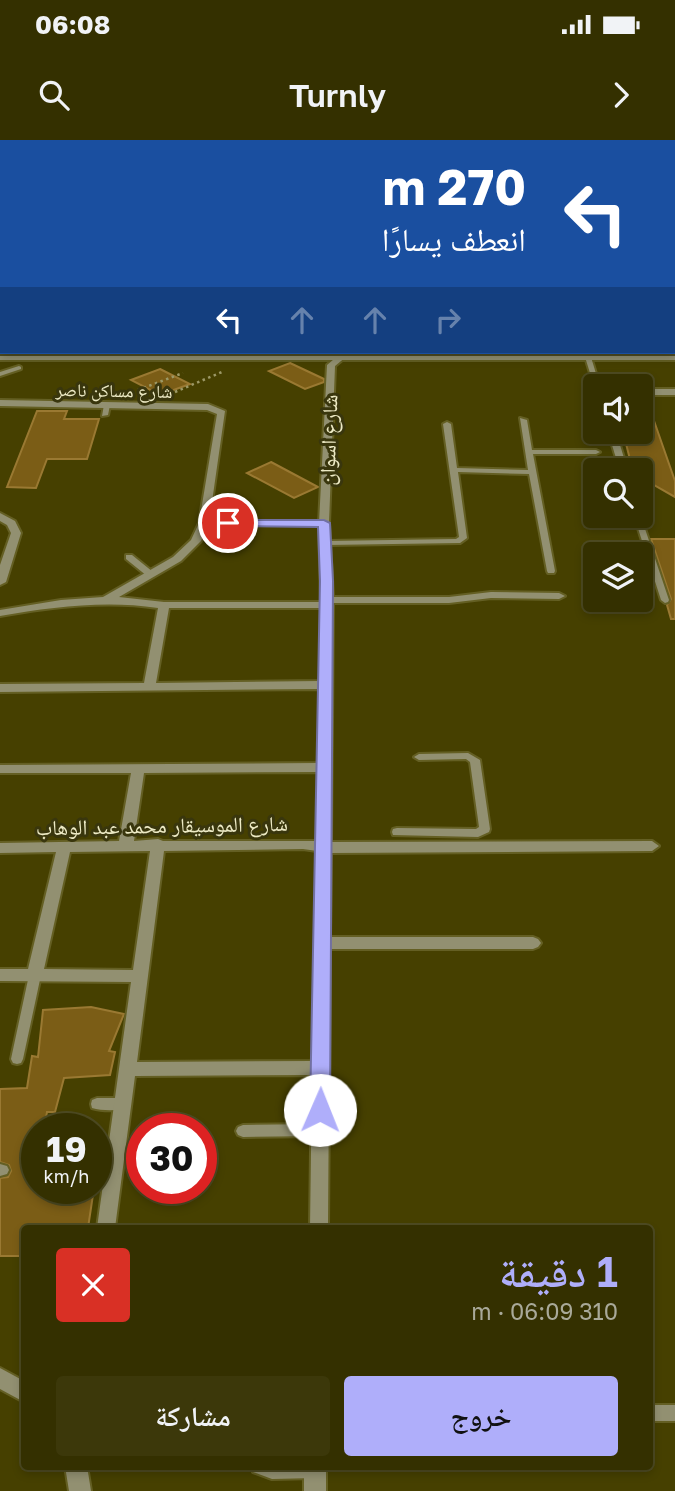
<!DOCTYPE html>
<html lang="ar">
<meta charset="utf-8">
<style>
:root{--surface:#343000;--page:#3c380a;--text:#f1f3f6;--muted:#a9a999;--line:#4e4b22;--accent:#afaefa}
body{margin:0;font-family:"Golos Text","Noto Naskh Arabic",sans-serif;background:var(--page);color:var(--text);direction:rtl;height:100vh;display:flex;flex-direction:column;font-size:26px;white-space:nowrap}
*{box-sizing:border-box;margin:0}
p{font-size:23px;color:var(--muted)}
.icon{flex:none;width:38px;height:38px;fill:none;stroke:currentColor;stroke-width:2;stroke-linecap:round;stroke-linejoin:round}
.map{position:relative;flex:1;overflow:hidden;direction:ltr}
.details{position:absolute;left:21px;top:1085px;width:632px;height:245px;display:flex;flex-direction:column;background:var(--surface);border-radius:7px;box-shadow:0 4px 10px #0003,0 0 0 2px var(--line);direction:rtl}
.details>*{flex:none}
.guide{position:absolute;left:0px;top:0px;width:676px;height:214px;box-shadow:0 4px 10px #0003,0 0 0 2px var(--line);direction:rtl;background:#1a4fa0;color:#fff;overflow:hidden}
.fabs{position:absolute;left:583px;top:234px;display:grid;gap:14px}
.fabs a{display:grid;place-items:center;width:70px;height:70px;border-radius:7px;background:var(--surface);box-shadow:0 4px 10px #0003,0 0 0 2px var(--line);font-size:35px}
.speed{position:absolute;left:21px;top:973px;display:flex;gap:14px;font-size:35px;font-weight:700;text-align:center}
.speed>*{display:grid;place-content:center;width:91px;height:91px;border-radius:50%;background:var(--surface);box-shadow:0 4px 10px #0003,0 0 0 2px var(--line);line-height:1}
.speed small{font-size:18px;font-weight:400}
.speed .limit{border:10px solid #d22;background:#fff;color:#111}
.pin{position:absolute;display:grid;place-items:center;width:60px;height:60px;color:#fff;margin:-30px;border:4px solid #fff;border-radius:50%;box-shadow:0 2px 7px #0007}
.me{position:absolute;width:77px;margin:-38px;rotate:1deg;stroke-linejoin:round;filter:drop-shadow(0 0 5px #0008)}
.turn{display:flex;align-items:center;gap:24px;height:147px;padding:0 35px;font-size:32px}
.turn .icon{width:91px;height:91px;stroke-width:2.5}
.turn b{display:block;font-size:49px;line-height:60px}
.lanes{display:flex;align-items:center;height:66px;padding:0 35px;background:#0003;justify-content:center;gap:35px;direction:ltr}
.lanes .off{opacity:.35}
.round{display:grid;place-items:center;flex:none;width:74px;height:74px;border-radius:7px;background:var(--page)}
.summary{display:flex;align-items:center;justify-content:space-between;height:119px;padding:0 35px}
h1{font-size:42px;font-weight:600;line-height:52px;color:var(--accent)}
.primary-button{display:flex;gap:14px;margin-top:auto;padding:14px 35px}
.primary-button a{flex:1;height:80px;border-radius:7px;background:var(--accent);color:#111;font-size:28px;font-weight:600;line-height:80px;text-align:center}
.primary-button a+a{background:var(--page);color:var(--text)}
.status{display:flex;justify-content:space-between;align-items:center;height:49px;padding:0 35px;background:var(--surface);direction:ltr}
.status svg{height:19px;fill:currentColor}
header{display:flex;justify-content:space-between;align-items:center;height:91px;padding:0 35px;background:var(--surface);font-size:32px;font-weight:600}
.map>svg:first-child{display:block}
.building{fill:#7b5d16;stroke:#9a7932;stroke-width:2}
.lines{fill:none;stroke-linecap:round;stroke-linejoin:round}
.service-casing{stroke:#645f23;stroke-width:4}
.minor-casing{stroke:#645f23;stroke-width:4}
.tertiary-casing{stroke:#645f23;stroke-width:4}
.path{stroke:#9c9866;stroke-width:2.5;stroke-dasharray:2.5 3.5;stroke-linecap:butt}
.service{fill:#929071;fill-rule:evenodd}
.minor{fill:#929071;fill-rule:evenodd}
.tertiary{fill:#929071;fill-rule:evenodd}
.route{fill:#afaefa;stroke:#7271a2;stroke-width:2}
.labels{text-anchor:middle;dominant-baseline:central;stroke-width:6;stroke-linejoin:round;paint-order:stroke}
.far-street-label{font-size:18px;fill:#edeac5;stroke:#39360d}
.street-label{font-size:21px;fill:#edeac5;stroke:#39360d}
</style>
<div class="status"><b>06:08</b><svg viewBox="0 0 49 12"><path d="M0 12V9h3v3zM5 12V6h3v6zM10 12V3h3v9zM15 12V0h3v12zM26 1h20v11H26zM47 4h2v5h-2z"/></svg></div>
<header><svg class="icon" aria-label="forward" viewBox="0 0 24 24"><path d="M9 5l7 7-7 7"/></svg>Turnly<svg class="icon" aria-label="search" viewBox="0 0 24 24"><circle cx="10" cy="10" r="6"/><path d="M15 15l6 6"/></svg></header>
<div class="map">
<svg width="675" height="1351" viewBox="0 0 675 1351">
<rect width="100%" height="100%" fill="#464000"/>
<!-- building -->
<g class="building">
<polygon points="290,223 324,239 324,242 305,249 269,231"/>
<polygon points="160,229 190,244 160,255 131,240"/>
<polygon points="640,258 646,258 675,341 675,357 640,337 640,331 633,331 623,292 640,292"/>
<polygon points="37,271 67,271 64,279 99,279 87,319 47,319 36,348 7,347"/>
<polygon points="271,322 318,347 294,358 247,333"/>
<polygon points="651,399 675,399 675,479 671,479 667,465 671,459"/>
<polygon points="91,867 124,874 109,911 115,912 110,935 64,938 55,972 47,972 44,989 37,989 37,1048 94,1048 88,1088 24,1088 24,1116 0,1116 0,1038 8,1037 11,1031 9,1025 0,1022 0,949 27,948 32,916 38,917 43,870"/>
</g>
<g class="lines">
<defs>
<g id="service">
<rect x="579" y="0" width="4" height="2"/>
<rect x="674" y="14" width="1" height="2"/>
<polygon points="0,40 2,40 2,45 0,46"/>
<polygon points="674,41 675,42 675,48 674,47"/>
<rect x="674" y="64" width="1" height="4"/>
<rect x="674" y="130" width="1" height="4"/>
<rect x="674" y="147" width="1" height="4"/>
<rect x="674" y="174" width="1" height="4"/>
<polygon points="588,215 591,217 600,247 595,247 595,249 585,217"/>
<polygon points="19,226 21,227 21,229 0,236 0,232"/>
<polygon points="107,263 110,265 108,275 102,276 104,265"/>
<polygon points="520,278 527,280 532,310 596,310 600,312 596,314 533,314 555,431 554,433 548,433 547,431 529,334 458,332 467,398 460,403 327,405 323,403 327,401 456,399 459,397 443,284 447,282 451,284 457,328 528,330"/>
<polygon points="608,292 616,292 628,331 620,331"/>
<polygon points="640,374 669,460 668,462 665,463 661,460 634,376 640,376"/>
<polygon points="201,381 324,381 328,383 324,385 204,385 200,383"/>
<polygon points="126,415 132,415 153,432 153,436 147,436 126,419"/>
<polygon points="468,613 480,620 490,689 489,692 478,697 393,695 392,692 393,689 397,688 476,689 479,687 470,622 466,619 419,620 414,617 419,614"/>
<polygon points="35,830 39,832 41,835 23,919 21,923 17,924 13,923 11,919 29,835 31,832"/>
<path d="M97 958H123L128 960 129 964 128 968C118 971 102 971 92 968L91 964 92 960Z"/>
<polygon points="320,984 325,986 327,990 325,994 320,996 243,997 238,995 236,991 238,987 243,985"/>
<polygon points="0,1024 7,1026 9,1030 7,1034 0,1036"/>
<rect x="649" y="1265" width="26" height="16"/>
<polygon points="251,1326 322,1326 323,1330 321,1336 315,1338 272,1339 253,1332"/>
</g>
<g id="minor">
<polygon points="128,0 134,0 127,2"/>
<polygon points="519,0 525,0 526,2 520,2"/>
<rect x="0" y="16" width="2" height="4"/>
<rect x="0" y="78" width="2" height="4"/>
<rect x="674" y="106" width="1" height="4"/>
<rect x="0" y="114" width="2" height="4"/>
<rect x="0" y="158" width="2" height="4"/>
<path d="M340 214 347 216 335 226 329 383 333 457H449L491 452 559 453 565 456 559 459 491 458 449 463H333L331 702 652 701 659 706 652 711 331 713 330 797H533L538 799 541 803 538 807 533 809H330L328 1088H310L312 935 135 936 115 1088H97L131 842 0 841V829H28L56 712 0 713V703L119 701 131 633H0V625L318 623 320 549 0 552V544L144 543 158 468C105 460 52 467 0 476V470L61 460 103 457 173 417 191 400 199 383 217 274 207 270 0 266V260L208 264 225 271 209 383 201 401 181 421 119 457 164 462H321L319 383 327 225ZM169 468H321L320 541 156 543ZM318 632 317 701H163L158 699 134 701 144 633ZM303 709 317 711 313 921 137 922 164 711ZM150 711 133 830 44 829 70 712Z"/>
<rect x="640" y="249" width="35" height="6"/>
<polygon points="0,373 15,381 21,393 6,442 0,445 0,425 11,393 7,385 0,381"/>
<polygon points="0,1228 24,1241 24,1262 0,1249"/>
<polygon points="65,1326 87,1326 91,1351 69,1351"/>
<rect x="304" y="1326" width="22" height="25"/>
</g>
<g id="tertiary">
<rect x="326" y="0" width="6" height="2"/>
<rect x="340" y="0" width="6" height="2"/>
<rect x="0" y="214" width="675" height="6"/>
</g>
</defs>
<!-- service casing -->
<use href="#service" class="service-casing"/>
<!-- minor casing -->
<use href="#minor" class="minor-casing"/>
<!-- tertiary casing -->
<use href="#tertiary" class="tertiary-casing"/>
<!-- path -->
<g class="path">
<polyline points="138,250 183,233"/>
<polyline points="175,252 222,232"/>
</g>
<!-- service -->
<use href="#service" class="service"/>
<!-- minor -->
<use href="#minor" class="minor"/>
<!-- tertiary -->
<use href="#tertiary" class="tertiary"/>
</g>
<!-- route -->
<polygon class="route" points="224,380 324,380 330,383 333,441 330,970 327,976 320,978 313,976 310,970 320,441 318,387 228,386 222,383"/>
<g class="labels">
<!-- far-street labels -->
<g class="far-street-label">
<text transform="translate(114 250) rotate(1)">شارع مساكن ناصر</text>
</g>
<!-- street labels -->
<g class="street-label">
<text transform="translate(328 300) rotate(-88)">شارع اسوان</text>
<text transform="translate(162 685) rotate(-1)">شارع الموسيقار محمد عبد الوهاب</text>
</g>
</g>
</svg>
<div class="fabs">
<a><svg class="icon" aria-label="sound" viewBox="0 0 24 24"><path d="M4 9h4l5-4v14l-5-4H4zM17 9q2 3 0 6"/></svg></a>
<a><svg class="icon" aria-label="search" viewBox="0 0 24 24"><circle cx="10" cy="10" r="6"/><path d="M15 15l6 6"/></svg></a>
<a><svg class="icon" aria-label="layers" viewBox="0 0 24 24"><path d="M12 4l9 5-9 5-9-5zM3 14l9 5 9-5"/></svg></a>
</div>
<div class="speed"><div>19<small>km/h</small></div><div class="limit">30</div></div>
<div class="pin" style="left:228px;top:383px;background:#d93025"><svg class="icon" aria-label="arrive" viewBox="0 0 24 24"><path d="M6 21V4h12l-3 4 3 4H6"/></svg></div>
<svg class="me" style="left:320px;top:970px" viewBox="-20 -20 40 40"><circle r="19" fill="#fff"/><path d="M0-13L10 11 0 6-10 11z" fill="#afaefa"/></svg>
<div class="guide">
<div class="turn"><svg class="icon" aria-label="left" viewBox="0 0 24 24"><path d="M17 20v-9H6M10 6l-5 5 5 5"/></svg><div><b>270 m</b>انعطف يسارًا</div></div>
<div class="lanes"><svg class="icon" aria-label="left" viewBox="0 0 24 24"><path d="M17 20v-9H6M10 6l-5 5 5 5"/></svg><svg class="icon off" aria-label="ahead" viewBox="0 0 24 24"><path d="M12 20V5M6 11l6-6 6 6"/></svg><svg class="icon off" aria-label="ahead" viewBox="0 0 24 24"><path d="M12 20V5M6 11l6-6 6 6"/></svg><svg class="icon off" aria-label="right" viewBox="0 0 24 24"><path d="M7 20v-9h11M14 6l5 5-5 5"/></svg></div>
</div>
<section class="details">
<div class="summary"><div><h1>1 دقيقة</h1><p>310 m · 06:09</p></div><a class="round" style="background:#d93025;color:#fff"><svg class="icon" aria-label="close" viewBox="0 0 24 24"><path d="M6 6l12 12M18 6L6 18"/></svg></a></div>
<div class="primary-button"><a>خروج</a><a>مشاركة</a></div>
</section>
</div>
